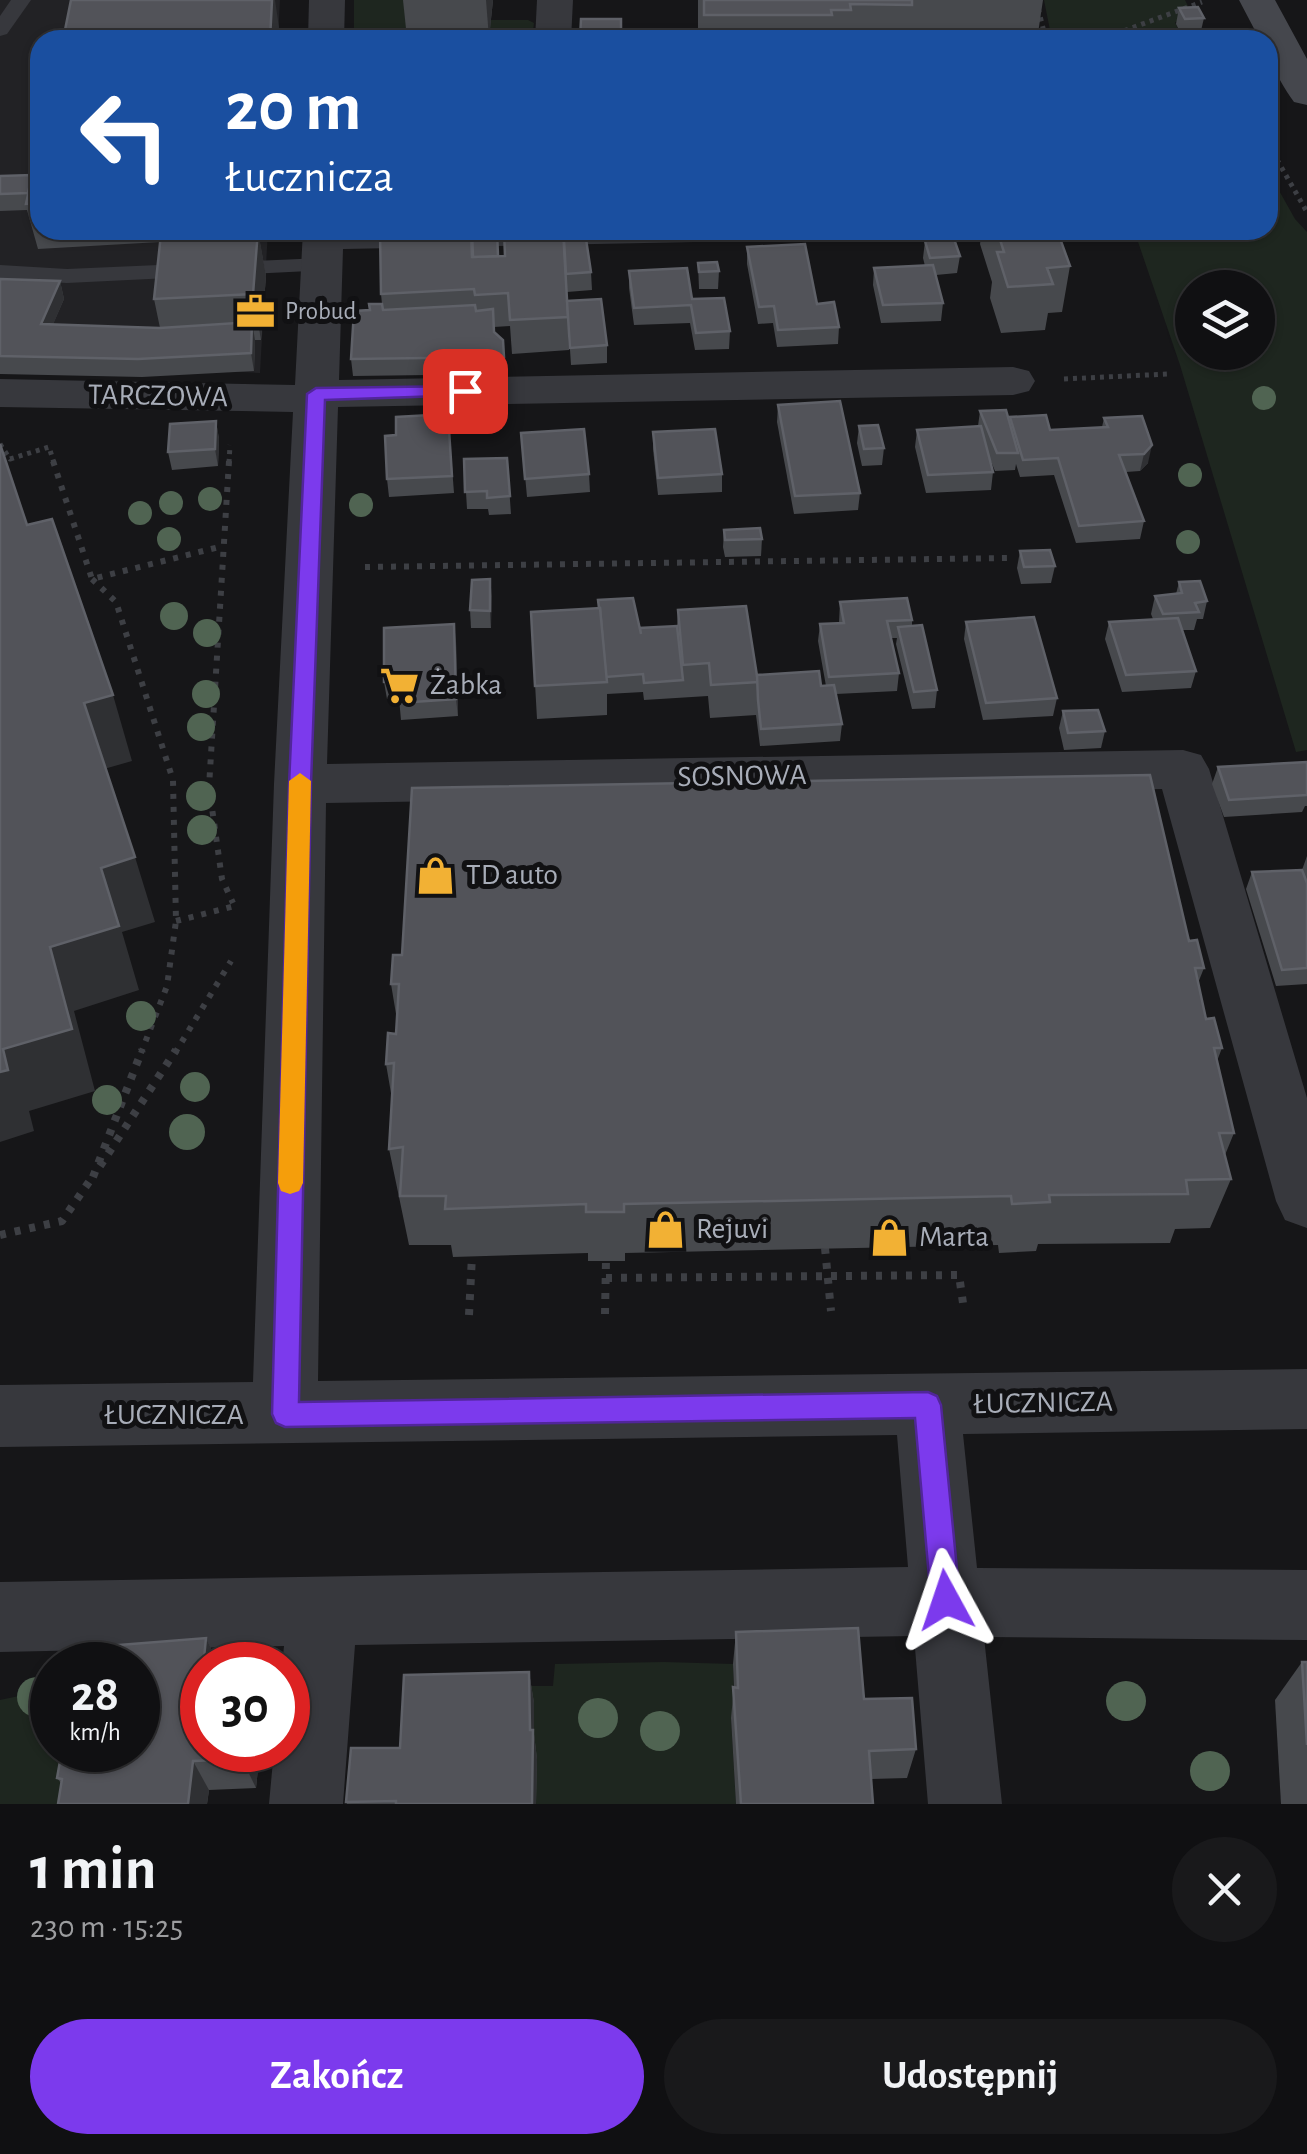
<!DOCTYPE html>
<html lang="pl">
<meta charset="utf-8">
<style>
:root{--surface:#101012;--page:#19191b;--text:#f1f3f6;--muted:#9c9d9f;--line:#303032;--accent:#7c3aed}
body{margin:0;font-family:"Alegreya Sans",sans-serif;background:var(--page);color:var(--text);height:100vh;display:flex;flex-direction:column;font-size:38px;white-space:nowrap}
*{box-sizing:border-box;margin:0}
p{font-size:32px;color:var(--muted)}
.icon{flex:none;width:55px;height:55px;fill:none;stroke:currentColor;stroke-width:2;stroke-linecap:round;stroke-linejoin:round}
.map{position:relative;height:1804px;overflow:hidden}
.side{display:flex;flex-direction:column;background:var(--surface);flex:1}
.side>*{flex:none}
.top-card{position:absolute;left:30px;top:30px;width:1248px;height:210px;border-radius:30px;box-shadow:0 2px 8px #0004,0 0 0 2px var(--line);background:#1a4fa0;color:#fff;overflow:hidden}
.buttons{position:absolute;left:1175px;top:270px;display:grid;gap:20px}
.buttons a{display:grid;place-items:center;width:100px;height:100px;border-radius:50%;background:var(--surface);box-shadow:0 2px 8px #0004,0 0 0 2px var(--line);font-size:50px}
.speed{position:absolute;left:30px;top:1642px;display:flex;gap:20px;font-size:50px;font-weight:700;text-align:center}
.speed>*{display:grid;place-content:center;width:130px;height:130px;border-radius:50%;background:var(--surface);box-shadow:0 2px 8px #0004,0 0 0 2px var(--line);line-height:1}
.speed small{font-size:25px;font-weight:400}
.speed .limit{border:15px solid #d22;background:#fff;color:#111}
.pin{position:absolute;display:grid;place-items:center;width:85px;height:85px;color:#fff;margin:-42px;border-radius:20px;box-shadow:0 5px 15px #0006}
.me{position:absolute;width:110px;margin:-55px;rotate:355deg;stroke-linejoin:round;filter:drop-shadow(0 0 8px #0008)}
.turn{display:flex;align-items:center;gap:35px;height:210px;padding:0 30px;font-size:45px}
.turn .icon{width:130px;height:130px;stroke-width:2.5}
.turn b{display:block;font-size:70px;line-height:85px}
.round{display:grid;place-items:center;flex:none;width:105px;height:105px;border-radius:52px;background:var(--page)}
.overview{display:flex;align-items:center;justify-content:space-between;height:170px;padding:0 30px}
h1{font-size:60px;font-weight:600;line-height:75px}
.button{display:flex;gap:20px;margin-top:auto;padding:20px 30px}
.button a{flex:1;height:115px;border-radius:60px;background:var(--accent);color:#fff;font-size:40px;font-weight:600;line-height:115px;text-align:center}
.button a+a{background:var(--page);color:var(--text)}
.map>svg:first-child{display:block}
.built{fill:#222225}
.green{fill:#1e261f;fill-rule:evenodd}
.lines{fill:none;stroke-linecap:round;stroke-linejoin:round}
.path-far2{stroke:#3d3f44;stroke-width:5;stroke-dasharray:4 5;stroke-linecap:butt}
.path-far1{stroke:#3d3f44;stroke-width:6;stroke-dasharray:5 8;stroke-linecap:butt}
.path{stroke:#3d3f44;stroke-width:8;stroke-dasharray:6 9;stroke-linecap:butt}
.lane{fill:#37383d;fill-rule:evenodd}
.street{fill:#37383d;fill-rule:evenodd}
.secondary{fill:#45474d;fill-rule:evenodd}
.tree{fill:#506452}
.wall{fill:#47494d}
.shaded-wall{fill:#2f3033}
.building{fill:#525359;stroke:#5f6168;stroke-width:2.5}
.route{fill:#7c3aed;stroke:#51269a;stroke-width:2.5}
.slow{fill:#f59e0b}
.labels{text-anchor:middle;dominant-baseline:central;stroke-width:10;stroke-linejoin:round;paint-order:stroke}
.far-poi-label{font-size:25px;fill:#a8adb8;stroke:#111113;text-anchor:start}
.street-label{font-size:30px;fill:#a8adb8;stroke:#111113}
.poi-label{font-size:30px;fill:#a8adb8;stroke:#111113;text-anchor:start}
</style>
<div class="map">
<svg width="1307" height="1804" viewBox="0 0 1307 1804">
<rect width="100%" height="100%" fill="#161618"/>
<!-- built -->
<polygon class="built" points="0,0 280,0 278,40 40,40 40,230 268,230 260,373 0,358"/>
<!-- green -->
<g class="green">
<polygon points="354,0 412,0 408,38 488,38 491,20 528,20 534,23 532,40 354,40"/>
<polygon points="1044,0 1185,0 1195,20 1175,22 1181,37 1203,36 1204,40 1052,40"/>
<path d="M1268 171 1295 219 1307 232V750L1296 752 1180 365 1134 230H1268ZM1192 288H1258V352H1192Z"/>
<polygon points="664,1662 733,1664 735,1718 731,1719 736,1804 536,1804 460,1686 553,1686 555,1664"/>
<polygon points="52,1689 52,1750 86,1750 78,1804 0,1804 0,1700"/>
</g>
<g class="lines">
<!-- path-far2 -->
<g class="path-far2">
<polyline points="1036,0 1046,40"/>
<polyline points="1099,40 1202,2"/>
<polyline points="1268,144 1307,212"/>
<polyline points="1064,379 1167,374"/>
<polyline points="0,444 10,459 49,447 54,463"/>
<polyline points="229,463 230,445"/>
</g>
<!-- path-far1 -->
<g class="path-far1">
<polyline points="53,461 92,579 223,546"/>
<polyline points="229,461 209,787 222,879 233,903"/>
<polyline points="365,567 1009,558"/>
<polyline points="92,579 116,602 173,780 176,921 167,986 141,1053"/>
<polyline points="176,921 235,906"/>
<polyline points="175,1053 231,961"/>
</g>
<!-- path -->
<g class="path">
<polyline points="100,1166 176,1050"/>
<polyline points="93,1177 142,1050"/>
<polyline points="0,1235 62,1221 93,1176"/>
<polyline points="825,1248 831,1311"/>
<polyline points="606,1278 959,1275 964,1310"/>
<polyline points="605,1314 606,1260"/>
<polyline points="469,1315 472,1256"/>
</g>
<!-- lane -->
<g class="lane">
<polygon points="11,0 31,0 7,34 0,36 0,16"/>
<polygon points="322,258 330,260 333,265 330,270 67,283 0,279 0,265 67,269"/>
</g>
<!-- street -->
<g class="street">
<polygon points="309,0 345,0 344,40 308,40"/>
<polygon points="537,0 573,0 571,40 535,40"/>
<polygon points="303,230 715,230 709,239 695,242 343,249 339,380 1013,367 1029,371 1035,381 1029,391 1013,395 338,407 327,764 1183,750 1201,755 1209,769 1307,1098 1307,1228 1285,1220 1276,1201 1162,789 326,803 318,1381 1307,1369 1307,1429 963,1434 977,1568 1307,1570 1307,1640 984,1637 1002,1804 928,1804 914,1636 355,1645 343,1804 269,1804 274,1750 288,1750 288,1665 282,1665 284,1646 0,1652 0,1582 908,1567 897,1435 0,1447 0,1385 253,1382 274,784 293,412 0,407 0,379 295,385"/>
</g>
<!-- secondary -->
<path class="secondary" d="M1239 0H1275L1307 59V105L1294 102C1281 84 1268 62 1268 40H1260Z"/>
</g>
<!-- trees -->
<g class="tree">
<circle cx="1264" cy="398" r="12"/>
<circle cx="1190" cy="475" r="12"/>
<circle cx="210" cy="499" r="12"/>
<circle cx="171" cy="503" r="12"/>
<circle cx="361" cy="505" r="12"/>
<circle cx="140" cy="513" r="12"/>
<circle cx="169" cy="539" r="12"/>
<circle cx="1188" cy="542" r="12"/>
<circle cx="174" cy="616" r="14"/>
<circle cx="207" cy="633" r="14"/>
<circle cx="206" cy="694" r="14"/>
<circle cx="201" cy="727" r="14"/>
<circle cx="201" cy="796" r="15"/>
<circle cx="202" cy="830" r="15"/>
<circle cx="141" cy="1016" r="15"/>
<circle cx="195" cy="1087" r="15"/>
<circle cx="107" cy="1100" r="15"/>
<circle cx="187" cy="1132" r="18"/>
<circle cx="37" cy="1697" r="20"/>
<circle cx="1126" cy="1701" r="20"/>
<circle cx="598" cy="1718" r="20"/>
<circle cx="660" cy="1731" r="20"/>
<circle cx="1210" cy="1771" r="20"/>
</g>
<!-- wall -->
<g class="wall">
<polygon points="403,0 493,0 489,38 407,38"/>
<polygon points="698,0 1043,0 1037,40 698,40"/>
<polygon points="1179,8 1204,18 1200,35 1182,36 1176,24"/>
<polygon points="581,19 621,19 622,40 580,40"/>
<polygon points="40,139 40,230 268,230 268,238 259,238 266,276 261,340 255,340 254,371 142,377 0,374 0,279 60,281 64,299 53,324 160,328 154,299 160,242 38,249 27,210 0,211 0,176 32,175"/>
<polygon points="982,230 1057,230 1070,266 1062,312 1048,313 1045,330 1001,333 990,298 992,282 980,244"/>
<polygon points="564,240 591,272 592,290 567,292 568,316 607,345 607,363 571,365 568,319 569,350 512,354 510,326 494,327 495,332 503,340 505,374 353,376 351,359 369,310 382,304 381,294 499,256 505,256"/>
<polygon points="925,241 960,256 957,273 936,275 943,303 941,321 881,323 873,285 874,268 925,266 923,258"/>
<polygon points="747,247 817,304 839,327 838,344 777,347 773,323 758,324 747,264"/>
<polygon points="698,263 719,271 718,289 699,289"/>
<polygon points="629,271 692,299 730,331 729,349 695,350 690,323 634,325 629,288"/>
<polygon points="778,405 860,493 858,510 794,514 777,422"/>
<polygon points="980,411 1009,422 1010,417 1050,430 1102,427 1104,418 1142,416 1148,463 1140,471 1126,472 1144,521 1140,539 1076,543 1054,475 1020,477 1016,464 1015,470 995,471 990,459 993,472 991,490 926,493 915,447 917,430 978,426"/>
<polygon points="448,414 454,493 389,497 387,479 396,435"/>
<polygon points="216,421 219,439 218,466 172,470 168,452"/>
<polygon points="859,426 884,448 882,465 862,466 857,443"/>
<polygon points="653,432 722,474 722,492 658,495 653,449"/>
<polygon points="521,433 589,474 590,492 527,497"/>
<polygon points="507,458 511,514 489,515 488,509 467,509 464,459"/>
<polygon points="724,530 762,539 761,556 725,557 723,547"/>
<polygon points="1020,551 1055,566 1051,583 1021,584 1017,568"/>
<polygon points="490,579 491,628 471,628 470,610"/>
<polygon points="1179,582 1207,601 1203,619 1197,619 1194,630 1182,630 1196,671 1191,688 1122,692 1105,639 1109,622 1153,619 1151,614 1155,596 1176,594"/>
<polygon points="840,602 912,620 912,626 937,690 935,708 912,709 896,644 897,638 891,638 899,673 897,691 836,694 842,724 840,741 760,746 756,715 710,718 708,696 644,700 643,692 607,694 607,715 537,719 531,612 641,634 677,626 678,610 757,675 821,686 826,686 818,641 820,624 839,623"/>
<polygon points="966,622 1057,698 1053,716 983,720 964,639"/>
<polygon points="456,641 458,716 401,720 399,698 387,699 384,682"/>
<polygon points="1063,711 1105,731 1101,748 1064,750 1059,728"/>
<polygon points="1307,762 1307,806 1305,806 1302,812 1224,817 1212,784 1218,767"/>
<polygon points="1307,856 1307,984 1276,986 1246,889 1252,872 1302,870"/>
<polygon points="1189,941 1204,968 1198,983 1206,1019 1222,1048 1217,1061 1234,1133 1225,1155 1231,1179 1210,1228 1175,1229 1170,1243 1038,1244 1036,1251 999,1253 998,1245 625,1253 625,1261 588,1261 588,1253 453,1257 451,1245 409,1245 389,1149 392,1099 386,1064 396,1034 397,1020 391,984"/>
<polygon points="736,1632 864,1699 916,1749 907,1778 871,1779 873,1804 736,1804 731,1718 734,1687 733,1664"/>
<polygon points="206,1638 219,1665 202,1665 202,1750 260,1750 256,1788 209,1790 207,1804 58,1804 61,1783 57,1778"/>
<polygon points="1302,1662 1307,1662 1307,1804 1281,1804 1275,1700"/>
<polygon points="529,1672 534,1703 534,1734 537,1759 536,1804 347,1804 346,1802 400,1748"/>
</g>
<!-- shaded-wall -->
<g class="shaded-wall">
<polygon points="272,0 275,0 279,27 278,40 270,40"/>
<polygon points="486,0 493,0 489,38"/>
<polygon points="258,230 266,276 261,340 253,294"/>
<polygon points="60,281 64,299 46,341 41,324"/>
<polygon points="252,322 255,340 254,371 251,353"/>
<polygon points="216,421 219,439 218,466 215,449"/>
<polygon points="1152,445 1148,463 1140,471 1144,454"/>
<polygon points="490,579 492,596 491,628 490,611"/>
<polygon points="454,624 456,641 458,716 456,699"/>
<polygon points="113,695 132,761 104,769 84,703"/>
<polygon points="135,857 155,922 122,932 139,990 74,1011 95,1091 29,1111 34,1131 0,1142 0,1072 3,1049 50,947 101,868"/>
<polygon points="206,1638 219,1665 203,1665"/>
<polygon points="529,1672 534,1703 534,1734 537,1759 536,1804 532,1804"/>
<polygon points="202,1674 202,1717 199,1709"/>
<polygon points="243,1750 260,1750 256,1788 242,1759"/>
<polygon points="193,1761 209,1790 207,1804 188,1804"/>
</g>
<!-- building -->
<g class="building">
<polygon points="71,0 272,0 270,40 63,40"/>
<polygon points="704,0 912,0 912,5 850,4 851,10 831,10 832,15 704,15"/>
<polygon points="1198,7 1204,18 1185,19 1179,8"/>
<polygon points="581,19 621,19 621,38 580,38"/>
<polygon points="40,139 40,203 26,204"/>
<polygon points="32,175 28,193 0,194 0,176"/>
<polygon points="258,230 253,294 154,299 161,234"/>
<polygon points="471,230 472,257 505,256 504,230 563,230 568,317 510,320 508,293 475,295 474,289 381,294 380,231"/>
<polygon points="472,230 497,230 498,256 473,257"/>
<polygon points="997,230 1057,230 1070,266 1047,268 1053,284 1008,287 997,252 1004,252"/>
<polygon points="586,239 591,272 566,274 564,240"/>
<polygon points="954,239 960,256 930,258 925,241"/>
<polygon points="805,244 817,304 834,302 839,327 778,330 774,306 759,307 747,247"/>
<polygon points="717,262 719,271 699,272 698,263"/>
<polygon points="933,265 943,303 883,305 874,268"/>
<polygon points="687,268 692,299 724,298 730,331 696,333 691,305 634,308 629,271"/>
<polygon points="0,279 60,281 41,324 160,328 252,322 251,353 138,359 0,356"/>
<polygon points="601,299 607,345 570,348 567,301"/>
<polygon points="369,304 382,304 383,310 475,305 476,311 493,309 494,332 503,340 504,357 351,359 354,311 370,310"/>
<polygon points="840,401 860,493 795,496 778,405"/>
<polygon points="1006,410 1018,453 997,453 980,411"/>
<polygon points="448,414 452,476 387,479 385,436 396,435 396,417"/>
<polygon points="1046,415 1050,430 1108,427 1104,418 1142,416 1152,445 1144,454 1119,455 1144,521 1079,526 1058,458 1023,460 1010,417"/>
<polygon points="216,421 215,449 168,452 170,424"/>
<polygon points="878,425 884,448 864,449 859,426"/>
<polygon points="981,426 993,472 928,475 917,430"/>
<polygon points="584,429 589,474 525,479 521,433"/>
<polygon points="715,429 722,474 658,478 653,432"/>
<polygon points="0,444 27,525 52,519 113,695 84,703 135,857 101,868 119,926 50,947 72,1029 3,1049 8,1070 0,1072"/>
<polygon points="507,458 510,496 487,498 487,491 465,492 464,459"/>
<polygon points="760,528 762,539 725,540 724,530"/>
<polygon points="1050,550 1055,566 1024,567 1020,551"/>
<polygon points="490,579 490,611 470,610 472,580"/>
<polygon points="1200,581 1207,601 1195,603 1199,612 1163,614 1155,596 1182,593 1179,582"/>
<polygon points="633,598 641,634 640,628 677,626 683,680 644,683 643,674 606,677 600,608 599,608 598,600"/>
<polygon points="907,598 912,620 887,621 899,673 829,677 820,624 844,623 840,602"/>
<polygon points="746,606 758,682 711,685 709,663 683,665 678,610"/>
<polygon points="600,608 607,682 535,686 531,612"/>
<polygon points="1034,617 1057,698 986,703 966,622"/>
<polygon points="1178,618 1196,671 1126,675 1109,622"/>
<polygon points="454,624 456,699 399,703 399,681 384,682 384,628"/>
<polygon points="922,625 937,690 914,692 898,627"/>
<polygon points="819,671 821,686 834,685 842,724 761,729 758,700 757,675"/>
<polygon points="1098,710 1105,731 1068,733 1063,711"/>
<polygon points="1307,762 1307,795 1229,800 1218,767"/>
<polygon points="1150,775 1189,941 1197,940 1204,968 1195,968 1206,1019 1214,1018 1222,1048 1214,1048 1234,1133 1219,1133 1231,1179 1186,1180 1188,1194 1049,1195 1050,1202 1012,1204 1011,1196 624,1204 624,1212 586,1212 586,1204 445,1209 446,1196 400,1196 403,1147 389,1149 394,1063 386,1064 388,1033 396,1034 399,984 391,984 393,955 402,955 412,788"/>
<polygon points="1302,870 1307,883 1307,968 1282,970 1252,872"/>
<polygon points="858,1628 864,1699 912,1698 916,1749 869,1751 873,1804 741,1804 733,1687 738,1688 736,1632"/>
<polygon points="206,1638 199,1709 202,1709 202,1750 243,1750 242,1759 193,1761 188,1804 58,1804 62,1779 57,1778 62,1750 138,1750 138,1665 79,1665 82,1648"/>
<polygon points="1302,1662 1307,1662 1307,1745"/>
<polygon points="529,1672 530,1730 533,1730 532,1804 396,1804 396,1801 346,1802 351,1748 400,1748 404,1675"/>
</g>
<!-- route -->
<polygon class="route" points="465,386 471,387 471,395 325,400 311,784 299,1402 928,1392 937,1396 941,1405 960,1600 956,1610 946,1615 936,1610 931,1600 915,1418 285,1427 276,1423 272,1414 289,784 307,394 316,388"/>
<!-- slow -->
<polygon class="slow" points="300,773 311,781 303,1183 299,1191 290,1194 281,1191 278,1183 289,781"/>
<!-- icons -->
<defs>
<symbol id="office-bare" viewBox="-9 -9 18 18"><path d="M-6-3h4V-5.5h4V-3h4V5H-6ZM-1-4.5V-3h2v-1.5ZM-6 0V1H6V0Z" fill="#f2b134" stroke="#111113" stroke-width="2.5" paint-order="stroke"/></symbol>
<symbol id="supermarket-bare" viewBox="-9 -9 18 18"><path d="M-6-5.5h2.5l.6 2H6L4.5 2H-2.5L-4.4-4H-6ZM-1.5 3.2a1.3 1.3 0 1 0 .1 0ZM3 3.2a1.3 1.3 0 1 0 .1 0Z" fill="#f2b134" stroke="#111113" stroke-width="2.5" paint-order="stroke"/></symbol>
<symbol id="shop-bare" viewBox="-9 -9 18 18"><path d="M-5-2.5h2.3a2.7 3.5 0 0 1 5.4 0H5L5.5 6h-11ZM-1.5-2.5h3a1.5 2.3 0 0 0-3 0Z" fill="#f2b134" stroke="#111113" stroke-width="2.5" paint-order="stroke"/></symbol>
</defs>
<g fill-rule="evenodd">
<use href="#office-bare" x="228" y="284" width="55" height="55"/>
<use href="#supermarket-bare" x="372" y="658" width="55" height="55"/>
<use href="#shop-bare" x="408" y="848" width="55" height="55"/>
<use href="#shop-bare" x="638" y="1202" width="55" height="55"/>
<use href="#shop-bare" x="862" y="1210" width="55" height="55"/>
</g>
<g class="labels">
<!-- far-poi labels -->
<g class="far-poi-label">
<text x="285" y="311">Probud</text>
</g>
<!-- street labels -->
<g class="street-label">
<text transform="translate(158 396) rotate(1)">TARCZOWA</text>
<text transform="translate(742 776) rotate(-1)">SOSNOWA</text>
<text transform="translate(1043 1403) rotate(-1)">ŁUCZNICZA</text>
<text x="174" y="1415">ŁUCZNICZA</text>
</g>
<!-- poi labels -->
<g class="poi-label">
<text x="430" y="685">Żabka</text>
<text x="466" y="875">TD auto</text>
<text x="696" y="1229">Rejuvi</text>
<text x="919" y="1237">Marta</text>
</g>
</g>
</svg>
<div class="buttons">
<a><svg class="icon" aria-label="layers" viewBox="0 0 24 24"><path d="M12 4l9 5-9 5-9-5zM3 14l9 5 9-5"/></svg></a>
</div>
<div class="speed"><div>28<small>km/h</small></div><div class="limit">30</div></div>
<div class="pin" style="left:465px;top:391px;background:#d93025"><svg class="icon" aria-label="arrive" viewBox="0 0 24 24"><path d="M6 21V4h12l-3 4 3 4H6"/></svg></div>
<svg class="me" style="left:946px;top:1600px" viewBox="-20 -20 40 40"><path d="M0-17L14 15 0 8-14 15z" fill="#7c3aed" stroke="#fff" stroke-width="4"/></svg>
<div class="top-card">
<div class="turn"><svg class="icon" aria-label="left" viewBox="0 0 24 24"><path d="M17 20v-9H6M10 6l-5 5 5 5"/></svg><div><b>20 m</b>Łucznicza</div></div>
</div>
</div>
<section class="side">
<div class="overview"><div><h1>1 min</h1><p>230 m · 15:25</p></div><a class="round"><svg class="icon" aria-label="close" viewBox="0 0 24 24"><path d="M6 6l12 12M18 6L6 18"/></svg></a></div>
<div class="button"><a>Zakończ</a><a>Udostępnij</a></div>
</section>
